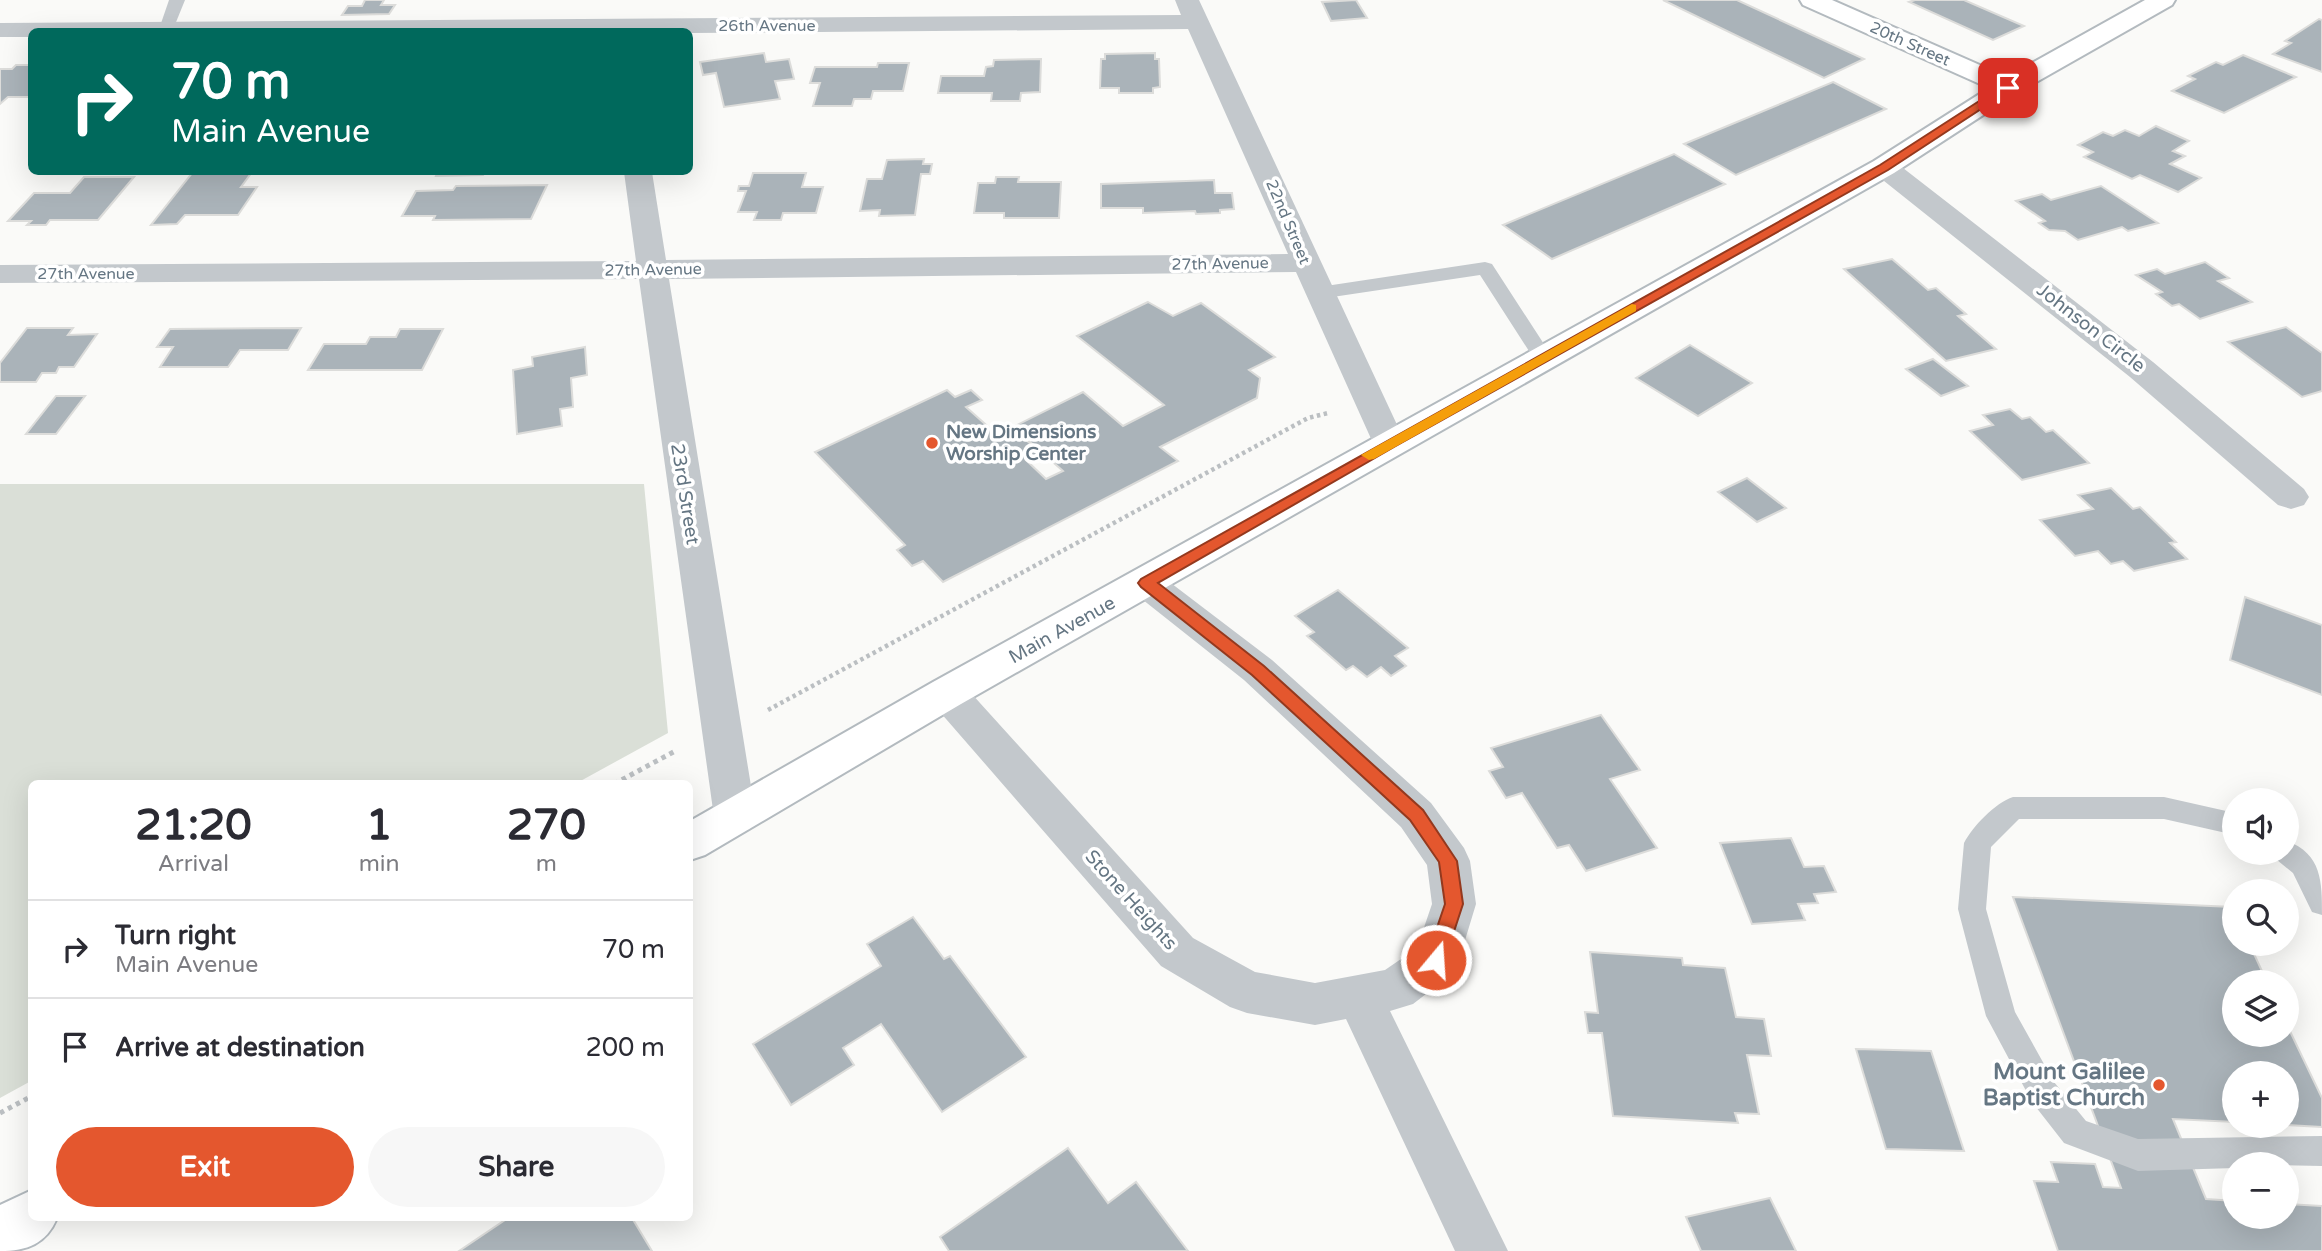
<!DOCTYPE html>
<meta charset="utf-8">
<style>
:root{--surface:#fff;--page:#f7f7f7;--text:#2b2b33;--muted:#7c7c81;--line:#e1e1e2;--accent:#e4572e}
body{margin:0;font-family:"Varela Round",sans-serif;background:var(--page);color:var(--text);height:100vh;display:flex;flex-direction:column;font-size:26px;white-space:nowrap}
*{box-sizing:border-box;margin:0}
p{font-size:23px;color:var(--muted)}
.icon{flex:none;width:38px;height:38px;fill:none;stroke:currentColor;stroke-width:2;stroke-linecap:round;stroke-linejoin:round}
.map{position:relative;flex:1;overflow:hidden}
.panel{position:absolute;left:28px;top:780px;width:665px;height:441px;display:flex;flex-direction:column;background:var(--surface);border-radius:10px;box-shadow:0 7px 28px #0002}
.panel>*{flex:none}
.top-card{position:absolute;left:28px;top:28px;width:665px;height:147px;border-radius:10px;box-shadow:0 7px 28px #0002;background:#00695c;color:#fff;overflow:hidden}
.tools{position:absolute;left:2222px;top:788px;display:grid;gap:14px}
.tools a{display:grid;place-items:center;width:77px;height:77px;border-radius:50%;background:var(--surface);box-shadow:0 7px 28px #0002;font-size:35px}
.pin{position:absolute;display:grid;place-items:center;width:60px;height:60px;color:#fff;margin:-30px;border-radius:14px;box-shadow:0 4px 10px #0006}
.me{position:absolute;width:77px;margin:-38px;rotate:18deg;stroke-linejoin:round;filter:drop-shadow(0 0 5px #0008)}
.turn{display:flex;align-items:center;gap:24px;height:147px;padding:0 28px;font-size:32px}
.turn .icon{width:91px;height:91px;stroke-width:2.5}
.turn b{display:block;font-size:49px;line-height:60px}
.eta{display:flex;justify-content:space-evenly;align-items:center;height:119px;text-align:center}
.eta b{font-size:42px;font-weight:700;line-height:49px}
.cta{display:flex;gap:14px;margin-top:auto;padding:14px 28px}
.cta a{flex:1;height:80px;border-radius:42px;background:var(--accent);color:#fff;font-size:28px;font-weight:700;line-height:80px;text-align:center}
.cta a+a{background:var(--page);color:var(--text)}
ul{padding:0;list-style:none}
li{display:flex;align-items:center;gap:21px;height:98px;padding:0 28px;border-top:2px solid var(--line)}
li div{flex:1}
li b{display:block;font-size:26px}
li em{font-style:normal}
.map>svg:first-child{display:block}
.green{fill:#dadfd7}
.building{fill:#aab3b9;stroke:#dcdcda;stroke-width:2}
.lines{fill:none;stroke-linecap:round;stroke-linejoin:round}
.secondary-casing{stroke:#b3babf;stroke-width:4}
.path-far1{stroke:#bbbfc2;stroke-width:4.5;stroke-dasharray:3.5 3.5;stroke-linecap:butt}
.path{stroke:#bbbfc2;stroke-width:5;stroke-dasharray:4.5 4.5;stroke-linecap:butt}
.lane{fill:#c3c8cc;fill-rule:evenodd}
.street{fill:#c3c8cc;fill-rule:evenodd}
.secondary{fill:#fff;fill-rule:evenodd}
.route{fill:#e4572e;stroke:#94391e;stroke-width:2}
.slow{fill:#f59e0b}
.poi-dot{fill:#e4572e;stroke:#fff;stroke-width:2.5}
.labels{text-anchor:middle;dominant-baseline:central;stroke-width:7;stroke-linejoin:round;paint-order:stroke}
.far-street-label{font-size:16px;fill:#657683;stroke:#fff}
.street-label{font-size:19px;fill:#657683;stroke:#fff}
.poi-label{font-size:19px;font-weight:bold;fill:#657683;stroke:#fff;text-anchor:start}
.near-poi-label{font-size:23px;font-weight:bold;fill:#657683;stroke:#fff;text-anchor:end}
</style>
<div class="map">
<svg width="2322" height="1251" viewBox="0 0 2322 1251">
<rect width="100%" height="100%" fill="#fafaf8"/>
<!-- green -->
<polygon class="green" points="0,484 644,484 668,733 575,784 32,784 31,1081 0,1098"/>
<!-- building -->
<g class="building">
<polygon points="365,0 384,0 381,5 395,5 389,14 342,15 348,6 362,6"/>
<polygon points="1356,0 1367,18 1331,21 1322,2"/>
<polygon points="1663,0 1737,0 1864,59 1824,78"/>
<polygon points="1915,0 1964,0 2024,26 1993,40 1909,2"/>
<polygon points="2319,19 2322,20 2322,72 2273,54 2291,43 2285,41"/>
<polygon points="764,53 766,62 789,59 794,79 775,81 780,99 724,107 716,73 703,75 700,62"/>
<polygon points="1155,53 1155,59 1159,59 1160,87 1153,88 1153,93 1119,93 1119,88 1100,88 1101,59 1105,59 1105,54"/>
<polygon points="2243,55 2296,77 2224,113 2172,91 2195,79 2188,76 2216,62 2223,65"/>
<polygon points="1041,59 1040,92 1021,93 1020,101 991,101 992,93 938,93 941,76 984,76 986,67 993,66 994,60"/>
<polygon points="878,63 909,63 903,91 873,91 871,99 854,99 852,106 813,106 820,83 810,83 815,67 877,67"/>
<polygon points="16,65 32,65 32,97 8,97 0,104 0,69 12,69"/>
<polygon points="1833,82 1886,109 1736,175 1684,144"/>
<polygon points="2156,126 2189,141 2173,151 2185,156 2170,164 2201,178 2178,192 2140,175 2132,179 2084,157 2093,152 2078,145 2103,132 2113,136 2125,130 2139,136"/>
<polygon points="1674,154 1725,184 1552,259 1503,225"/>
<polygon points="924,159 923,164 932,164 930,174 921,174 915,215 879,216 880,210 860,211 867,179 882,179 887,160"/>
<polygon points="193,172 252,172 241,187 257,187 238,215 185,215 177,224 151,225"/>
<polygon points="438,172 485,172 483,175 436,176"/>
<polygon points="753,173 806,173 802,187 823,187 816,213 783,213 781,220 754,220 757,212 738,212 746,191 738,191 739,186 749,186"/>
<polygon points="84,177 134,177 98,220 50,220 46,225 27,225 31,221 8,221 34,193 70,193"/>
<polygon points="996,177 1019,177 1018,182 1061,182 1059,218 1004,218 1004,213 974,213 978,183 995,183"/>
<polygon points="1214,180 1215,193 1232,193 1234,209 1220,210 1220,213 1196,214 1195,211 1143,213 1143,208 1101,208 1101,184"/>
<polygon points="547,185 531,219 433,220 435,216 402,216 416,191 453,190 456,186"/>
<polygon points="2101,186 2158,223 2128,231 2122,227 2078,240 2065,231 2049,230 2039,223 2045,221 2016,201 2042,194 2051,200"/>
<polygon points="1892,259 1928,290 1936,288 1966,314 1958,316 1996,349 1946,361 1844,269"/>
<polygon points="2205,262 2229,278 2218,281 2252,302 2200,319 2179,304 2172,306 2156,294 2162,292 2136,275 2157,269 2165,274"/>
<polygon points="1148,302 1173,316 1201,303 1275,357 1249,370 1260,378 1257,398 1160,447 1178,461 943,582 923,561 912,566 897,550 905,545 815,452 947,390 955,397 971,390 982,400 966,407 1002,439 1017,432 1041,453 1026,460 1046,479 1063,471 1013,427 1083,392 1123,426 1164,405 1077,336"/>
<polygon points="2286,327 2322,353 2322,391 2302,397 2228,342"/>
<polygon points="27,328 73,328 68,335 97,334 74,367 59,367 56,373 42,373 36,382 0,382 0,363"/>
<polygon points="301,328 288,350 240,350 228,367 160,367 173,347 157,347 170,329"/>
<polygon points="400,329 443,329 422,370 308,370 324,344 366,344 370,337 396,337"/>
<polygon points="1690,345 1752,383 1698,416 1636,378"/>
<polygon points="585,347 587,375 571,378 573,407 560,409 562,426 517,434 513,370 533,366 532,357"/>
<polygon points="1933,359 1968,386 1941,396 1906,369"/>
<polygon points="56,396 85,396 56,434 26,434"/>
<polygon points="2010,409 2022,419 2030,417 2046,432 2053,430 2089,463 2022,480 1970,431 1993,425 1983,415"/>
<polygon points="1747,478 1786,508 1757,522 1718,492"/>
<polygon points="2111,488 2133,509 2140,507 2176,542 2170,543 2187,559 2134,571 2123,561 2111,564 2098,551 2075,556 2040,520 2093,509 2078,495"/>
<polygon points="1338,590 1408,648 1395,656 1406,666 1391,676 1381,667 1367,677 1353,666 1346,670 1307,636 1314,632 1295,616"/>
<polygon points="2245,597 2322,625 2322,695 2230,660"/>
<polygon points="1601,715 1640,770 1610,779 1657,848 1586,871 1569,845 1557,848 1522,793 1506,798 1489,771 1503,767 1491,748"/>
<polygon points="1791,838 1804,867 1824,866 1836,892 1814,894 1818,903 1798,904 1805,920 1752,924 1720,843"/>
<polygon points="2013,897 2232,907 2235,914 2235,943 2249,943 2267,982 2235,982 2235,1034 2287,1034 2287,1025 2322,1098 2322,1127 2287,1125 2287,1073 2235,1073 2235,1122 2173,1119 2206,1199 2235,1201 2235,1216 2287,1216 2287,1204 2322,1206 2322,1251 2058,1251 2034,1181 2058,1182 2051,1162 2095,1164 2103,1187 2121,1188"/>
<polygon points="913,917 944,959 950,956 1026,1057 942,1112 881,1024 843,1048 854,1065 791,1105 753,1044 881,966 867,944"/>
<polygon points="1590,952 1682,958 1683,965 1725,968 1736,1017 1764,1019 1771,1056 1747,1055 1759,1114 1735,1113 1738,1123 1613,1116 1602,1033 1588,1033 1585,1012 1598,1013"/>
<polygon points="1856,1049 1931,1051 1964,1151 1886,1149"/>
<polygon points="1068,1148 1108,1203 1136,1182 1188,1251 949,1251 940,1237"/>
<polygon points="1770,1198 1796,1251 1701,1251 1686,1217"/>
<polygon points="508,1218 632,1218 652,1251 459,1251"/>
</g>
<g class="lines">
<defs>
<g id="secondary">
<polygon points="1800,0 1832,0 2007,77 2145,0 2175,0 2172,5 2017,93 1894,173 961,704 705,855 690,860 690,821 933,682 1874,161 1989,88 1803,5"/>
<path d="M32 1190V1218H57C46 1244 27 1251 0 1251V1205Z"/>
</g>
</defs>
<!-- secondary casing -->
<use href="#secondary" class="secondary-casing"/>
<!-- path-far1 -->
<polyline class="path-far1" points="768,710 1308,418 1328,413"/>
<!-- path -->
<g class="path">
<polyline points="614,784 677,750"/>
<polyline points="0,1113 32,1096"/>
</g>
<!-- lane -->
<g class="lane">
<polygon points="169,0 185,0 172,32 158,32"/>
<polygon points="1485,262 1492,264 1553,358 1550,362 1536,362 1480,275 1319,299 1309,293 1319,287"/>
<path d="M2013 797H2164L2235 813V835L2164 819H2019L1991 847 1986 909 2015 1012 2054 1082 2086 1121 2138 1139 2322 1136V1166L2235 1164V1168L2138 1171 2064 1143 2032 1102 1986 1016 1958 909 1964 843C1973 826 1995 803 2013 797Z"/>
<path d="M2287 841C2322 854 2322 882 2322 915L2312 912 2293 873 2277 860 2273 852H2287Z"/>
</g>
<!-- street -->
<g class="street">
<polygon points="1175,0 1199,0 1406,444 1401,452 1389,455 1377,452 1296,272 669,279 756,817 750,829 735,834 720,829 714,817 639,279 0,283 0,265 636,261 624,172 652,172 666,260 1288,254 1188,29 690,33 32,32 32,37 0,37 0,23 1181,15"/>
<polygon points="1884,159 1894,161 2153,362 2304,489 2309,497 2304,505 2291,509 2278,505 2130,377 1874,173 1870,167 1874,161"/>
<polygon points="1146,570 1159,574 1272,660 1431,803 1464,848 1470,861 1476,904 1459,960 1452,974 1413,1004 1390,1011 1508,1251 1455,1251 1346,1019 1315,1025 1247,1013 1230,1007 1161,966 933,704 927,693 933,682 947,678 961,682 1193,938 1255,972 1315,983 1385,970 1417,948 1432,904 1427,865 1401,827 1244,680 1133,592 1127,583 1133,574"/>
</g>
<!-- secondary -->
<use href="#secondary" class="secondary"/>
</g>
<!-- route -->
<polygon class="route" points="2004,85 2013,88 1888,170 1394,447 1158,583 1264,666 1423,810 1457,861 1463,904 1443,965 1436,968 1429,965 1426,960 1445,904 1439,862 1410,820 1252,675 1141,587 1138,583 1141,579 1880,165"/>
<!-- slow -->
<polygon class="slow" points="1632,304 1636,305 1636,311 1374,459 1369,460 1361,455"/>
<!-- markers -->
<g class="poi-dot">
<circle cx="932" cy="443" r="7"/>
<circle cx="2159" cy="1085" r="7"/>
</g>
<g class="labels">
<!-- far-street labels -->
<g class="far-street-label">
<text x="767" y="26">26th Avenue</text>
<text transform="translate(1910 44) rotate(24)">20th Street</text>
<text transform="translate(1288 222) rotate(67)">22nd Street</text>
<text transform="translate(1220 264) rotate(-1)">27th Avenue</text>
<text transform="translate(653 270) rotate(-1)">27th Avenue</text>
<text x="86" y="274">27th Avenue</text>
</g>
<!-- street labels -->
<g class="street-label">
<text transform="translate(2091 328) rotate(38)">Johnson Circle</text>
<text transform="translate(685 494) rotate(81)">23rd Street</text>
<text transform="translate(1062 630) rotate(-29)">Main Avenue</text>
<text transform="translate(1131 900) rotate(48)">Stone Heights</text>
</g>
<!-- poi labels -->
<g class="poi-label">
<text x="946" y="432">New Dimensions<tspan x="946" dy="22">Worship Center</tspan></text>
</g>
<!-- near-poi labels -->
<g class="near-poi-label">
<text x="2145" y="1072">Mount Galilee<tspan x="2145" dy="26">Baptist Church</tspan></text>
</g>
</g>
</svg>
<div class="tools">
<a><svg class="icon" aria-label="sound" viewBox="0 0 24 24"><path d="M4 9h4l5-4v14l-5-4H4zM17 9q2 3 0 6"/></svg></a>
<a><svg class="icon" aria-label="search" viewBox="0 0 24 24"><circle cx="10" cy="10" r="6"/><path d="M15 15l6 6"/></svg></a>
<a><svg class="icon" aria-label="layers" viewBox="0 0 24 24"><path d="M12 4l9 5-9 5-9-5zM3 14l9 5 9-5"/></svg></a>
<a>+</a>
<a>−</a>
</div>
<div class="pin" style="left:2008px;top:88px;background:#d93025"><svg class="icon" aria-label="arrive" viewBox="0 0 24 24"><path d="M6 21V4h12l-3 4 3 4H6"/></svg></div>
<svg class="me" style="left:1436px;top:960px" viewBox="-20 -20 40 40"><circle r="17" fill="#e4572e" stroke="#fff" stroke-width="3"/><path d="M0-11L8 9 0 5-8 9z" fill="#fff"/></svg>
<div class="top-card">
<div class="turn"><svg class="icon" aria-label="right" viewBox="0 0 24 24"><path d="M7 20v-9h11M14 6l5 5-5 5"/></svg><div><b>70 m</b>Main Avenue</div></div>
</div>
<section class="panel">
<div class="eta">
<div><b>21:20</b><p>Arrival</p></div>
<div><b>1</b><p>min</p></div>
<div><b>270</b><p>m</p></div>
</div>
<ul>
<li><svg class="icon" aria-label="right" viewBox="0 0 24 24"><path d="M7 20v-9h11M14 6l5 5-5 5"/></svg><div><b>Turn right</b><p>Main Avenue</p></div><em>70 m</em></li>
<li><svg class="icon" aria-label="arrive" viewBox="0 0 24 24"><path d="M6 21V4h12l-3 4 3 4H6"/></svg><div><b>Arrive at destination</b></div><em>200 m</em></li>
</ul>
<div class="cta"><a>Exit</a><a>Share</a></div>
</section>
</div>
